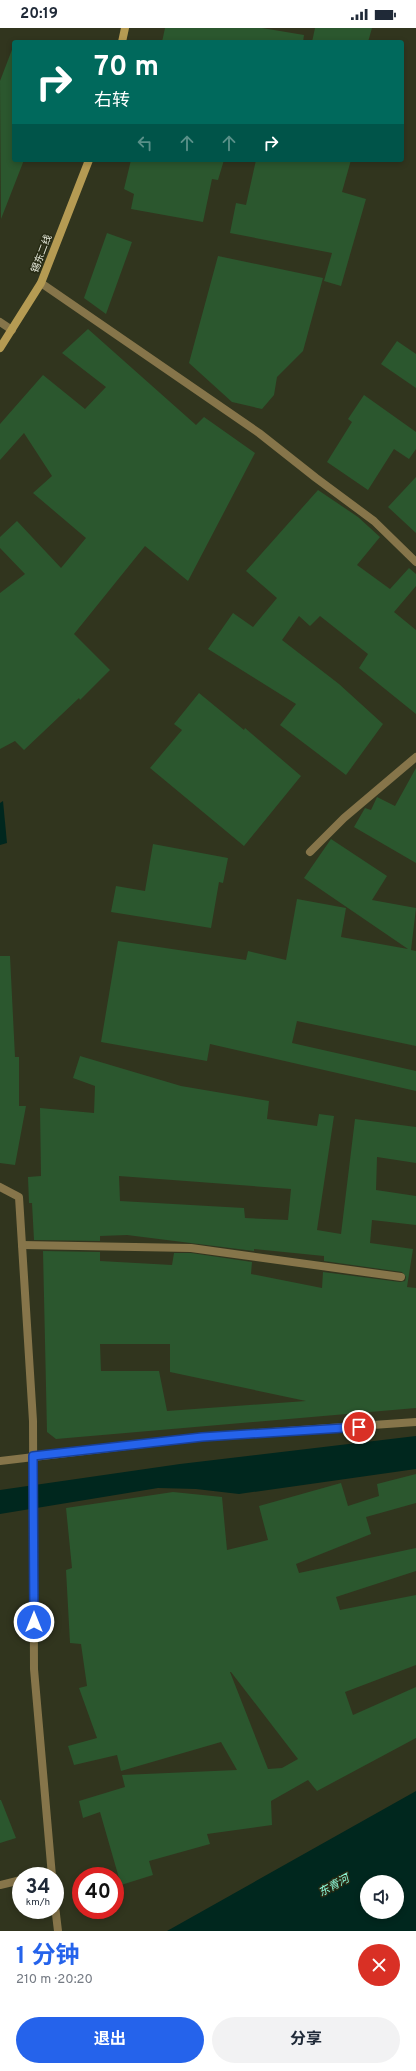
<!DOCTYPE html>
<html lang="zh">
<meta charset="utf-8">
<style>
:root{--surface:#fff;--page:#f2f2f3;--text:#1f2937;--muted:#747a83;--accent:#2563eb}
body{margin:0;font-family:Overpass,"Noto Sans SC",sans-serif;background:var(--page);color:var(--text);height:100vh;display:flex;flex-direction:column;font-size:15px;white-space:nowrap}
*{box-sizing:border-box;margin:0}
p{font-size:13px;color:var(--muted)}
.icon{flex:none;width:22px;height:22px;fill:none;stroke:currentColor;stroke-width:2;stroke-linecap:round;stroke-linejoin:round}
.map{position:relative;height:1903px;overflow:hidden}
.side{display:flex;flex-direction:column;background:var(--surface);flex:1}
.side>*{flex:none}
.banner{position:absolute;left:12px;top:12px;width:392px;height:122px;border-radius:4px;box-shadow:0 2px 6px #0003;background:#00695c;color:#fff;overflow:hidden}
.controls{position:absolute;left:360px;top:1847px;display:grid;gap:8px}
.controls a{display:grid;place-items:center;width:44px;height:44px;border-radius:50%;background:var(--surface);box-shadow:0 2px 6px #0003;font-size:20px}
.speed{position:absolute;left:12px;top:1839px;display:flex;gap:8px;font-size:20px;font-weight:700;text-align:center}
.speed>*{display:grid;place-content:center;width:52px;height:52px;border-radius:50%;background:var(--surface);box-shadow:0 2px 6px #0003;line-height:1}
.speed small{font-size:10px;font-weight:400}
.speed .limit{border:6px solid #d22;background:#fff;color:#111}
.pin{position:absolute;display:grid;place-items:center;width:34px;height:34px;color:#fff;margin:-17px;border:2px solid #fff;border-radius:50%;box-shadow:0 1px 4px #0007}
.me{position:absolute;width:44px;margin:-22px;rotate:0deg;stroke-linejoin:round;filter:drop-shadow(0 0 3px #0008)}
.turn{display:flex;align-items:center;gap:14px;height:84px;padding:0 16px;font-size:18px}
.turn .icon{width:52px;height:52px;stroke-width:2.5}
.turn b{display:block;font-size:28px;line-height:34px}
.lanes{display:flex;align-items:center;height:38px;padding:0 16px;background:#0003;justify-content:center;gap:20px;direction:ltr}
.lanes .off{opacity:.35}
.round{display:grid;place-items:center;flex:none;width:42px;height:42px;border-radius:21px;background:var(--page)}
.overview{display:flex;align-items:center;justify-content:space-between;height:68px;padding:0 16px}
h1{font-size:24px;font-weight:700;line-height:30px;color:var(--accent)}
.button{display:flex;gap:8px;margin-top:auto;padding:8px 16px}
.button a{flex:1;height:46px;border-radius:24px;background:var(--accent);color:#fff;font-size:16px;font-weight:700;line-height:46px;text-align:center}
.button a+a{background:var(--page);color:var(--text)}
.status{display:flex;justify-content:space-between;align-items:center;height:28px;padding:0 20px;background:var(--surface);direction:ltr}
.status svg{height:11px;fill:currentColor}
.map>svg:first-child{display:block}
.water{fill:#00271e;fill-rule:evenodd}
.building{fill:#2b572e;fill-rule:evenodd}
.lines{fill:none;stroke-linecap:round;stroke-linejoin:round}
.minor{stroke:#86754a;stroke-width:8}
.tertiary{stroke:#86754a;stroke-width:8}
.secondary{stroke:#b59b53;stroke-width:8}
.route-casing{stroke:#184099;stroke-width:10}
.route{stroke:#2563eb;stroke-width:7}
.labels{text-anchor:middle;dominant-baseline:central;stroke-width:3;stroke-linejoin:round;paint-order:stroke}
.street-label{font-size:10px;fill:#e6e9db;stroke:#272b14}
.water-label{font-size:11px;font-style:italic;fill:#8efddc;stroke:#272b14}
</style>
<div class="status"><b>20:19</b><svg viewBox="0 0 49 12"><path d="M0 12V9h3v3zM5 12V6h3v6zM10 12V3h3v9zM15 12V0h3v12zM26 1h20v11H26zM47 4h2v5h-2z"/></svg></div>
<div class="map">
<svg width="416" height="1903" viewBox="0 0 416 1903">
<rect width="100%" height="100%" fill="#31351e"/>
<!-- water -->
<g class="water">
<polygon points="3,773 7,815 0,817 0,775"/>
<polygon points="416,1408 416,1441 239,1466 196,1461 158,1460 0,1486 0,1462 180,1436"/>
<path d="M416 1763V1903H167ZM367 1854H397V1884H367Z"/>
</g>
<!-- building -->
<g class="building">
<polygon points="165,0 262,0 304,7 303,14 162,14"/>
<polygon points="315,0 372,0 368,14 312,14"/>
<polygon points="13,19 14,19 14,132 24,132 1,191 0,53"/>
<polygon points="131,132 224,132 218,152 212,151 203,194 131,181 134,166 124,161"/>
<polygon points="256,132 351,132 342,164 366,171 341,258 324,253 332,225 230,205 236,175 246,177"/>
<polygon points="107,205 132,214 106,286 84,270"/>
<polygon points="218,228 323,250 303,323 277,349 274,367 262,381 232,374 189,335"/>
<polygon points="88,301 196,397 204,389 255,425 188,553 145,518 74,606 110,642 80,672 79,670 24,722 15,713 0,721 0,565 25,546 0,520 0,509 17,493 61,540 86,510 33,465 52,448 24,405 0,432 0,396 43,347 85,381 106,359 62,325"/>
<polygon points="397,313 416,326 416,360 381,336"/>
<polygon points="364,367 416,404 416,421 409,431 394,421 368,462 327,434 352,394 348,391"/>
<polygon points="416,449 416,505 388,479"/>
<polygon points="318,462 358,489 380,509 357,537 390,561 409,540 416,546 416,558 394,584 416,602 416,686 359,640 368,626 320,588 310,598 299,588 282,612 339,656 383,696 346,747 280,697 296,676 208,621 233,585 253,599 277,570 246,543"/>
<polygon points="199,665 244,702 245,700 301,748 244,818 150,740 182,702 174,696"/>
<polygon points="416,740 416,835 354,799 365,780 371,782 377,769 395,778"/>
<polygon points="331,811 387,848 372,872 416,880 411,922 416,923 416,1018 297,993 292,1015 416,1043 416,1063 210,1016 207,1033 101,1014 118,913 246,932 248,923 286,932 297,871 346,880 341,909 408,921 304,850"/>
<polygon points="153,816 228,830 223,855 219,854 211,900 111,884 116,858 145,863"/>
<polygon points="0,928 10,928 15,1029 19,1029 19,1078 26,1078 15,1137 0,1135"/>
<path d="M80 1028 181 1058 269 1073 267 1091 317 1098 319 1086 334 1088 317 1202 341 1206 355 1091 416 1099V1135L377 1129 376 1162 416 1168V1197L372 1192 370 1215 413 1221 407 1259 416 1260V1380L56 1411 47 1404 43 1223 100 1224V1233L172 1237 174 1225H191L252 1234 251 1246 322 1260 323 1244 400 1254 405 1253 406 1249 402 1244 324 1233V1228L254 1221V1223L127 1207 100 1208V1213L34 1212 32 1175H29L28 1149 41 1148 40 1080 94 1085 95 1058 73 1050ZM119 1148 291 1161 288 1192 245 1190 244 1180 120 1173ZM100 1316H170V1344L306 1373 167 1383 159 1343H101Z"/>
<path d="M416 1446V1475L366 1489 371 1506 296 1536 299 1545 416 1520V1543L336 1569 340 1582 416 1567V1637L345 1664 353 1687 416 1659V1710L317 1763 308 1752 271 1773 272 1797 207 1806 210 1816 149 1833 153 1847 121 1857 100 1784 83 1790 79 1773 125 1759 122 1747 237 1742 221 1714 121 1743 117 1727 74 1737 68 1718 97 1710 79 1660 87 1658 81 1616 70 1615 66 1542 72 1540 66 1480 173 1464 222 1469 227 1522 268 1512 259 1478 341 1455 348 1478 379 1468 377 1456ZM230 1644H231L298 1731 282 1740 268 1741Z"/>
<polygon points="0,1772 1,1772 16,1810 0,1815"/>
</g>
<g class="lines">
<!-- minor -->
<g class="minor">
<polyline points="41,255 259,405 316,450 374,493 416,534"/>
<polyline points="0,294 12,302"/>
<polyline points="310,824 344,790 416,729"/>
<polyline points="22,1217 191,1220 401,1249"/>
<polyline points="0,1433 202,1409 416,1394"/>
</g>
<!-- tertiary -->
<g class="tertiary">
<polyline points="0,1159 19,1169 33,1393 34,1641 52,1848"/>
<polyline points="38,1848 51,1845"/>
<polyline points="0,1857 21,1852"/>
<polyline points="55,1878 58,1903"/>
</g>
<!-- secondary -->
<g class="secondary">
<polyline points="122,14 125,0"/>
<polyline points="0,320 41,255 89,132"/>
</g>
</g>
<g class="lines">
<defs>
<polyline id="route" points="34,1594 33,1428 202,1409 359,1399"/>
</defs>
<!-- route casing -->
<use href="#route" class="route-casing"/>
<!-- route -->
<use href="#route" class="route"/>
</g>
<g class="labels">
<!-- street labels -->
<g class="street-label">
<text transform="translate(42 226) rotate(-69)">锡东二线</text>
</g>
<!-- water labels -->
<g class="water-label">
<text transform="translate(334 1858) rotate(-29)">东青河</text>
</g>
</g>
</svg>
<div class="controls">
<a><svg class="icon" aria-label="sound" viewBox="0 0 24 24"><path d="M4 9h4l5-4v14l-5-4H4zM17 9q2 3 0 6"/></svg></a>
</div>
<div class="speed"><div>34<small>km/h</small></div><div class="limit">40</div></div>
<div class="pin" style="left:359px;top:1399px;background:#d93025"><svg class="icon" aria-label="arrive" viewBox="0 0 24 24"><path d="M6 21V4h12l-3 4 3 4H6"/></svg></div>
<svg class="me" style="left:34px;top:1594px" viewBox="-20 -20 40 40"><circle r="17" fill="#2563eb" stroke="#fff" stroke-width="3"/><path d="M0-11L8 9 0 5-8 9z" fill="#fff"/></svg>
<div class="banner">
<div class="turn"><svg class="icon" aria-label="right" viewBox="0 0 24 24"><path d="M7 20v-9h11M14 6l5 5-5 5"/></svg><div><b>70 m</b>右转</div></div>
<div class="lanes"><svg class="icon off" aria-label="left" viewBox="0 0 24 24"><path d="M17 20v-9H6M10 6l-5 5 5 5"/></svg><svg class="icon off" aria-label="ahead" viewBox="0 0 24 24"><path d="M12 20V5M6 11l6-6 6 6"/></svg><svg class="icon off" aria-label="ahead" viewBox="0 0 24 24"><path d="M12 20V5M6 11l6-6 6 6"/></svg><svg class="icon" aria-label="right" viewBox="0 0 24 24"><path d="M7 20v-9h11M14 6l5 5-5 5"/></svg></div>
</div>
</div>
<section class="side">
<div class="overview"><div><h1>1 分钟</h1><p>210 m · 20:20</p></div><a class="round" style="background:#d93025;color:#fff"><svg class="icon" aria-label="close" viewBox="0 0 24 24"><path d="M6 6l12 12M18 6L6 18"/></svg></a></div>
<div class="button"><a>退出</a><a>分享</a></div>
</section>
